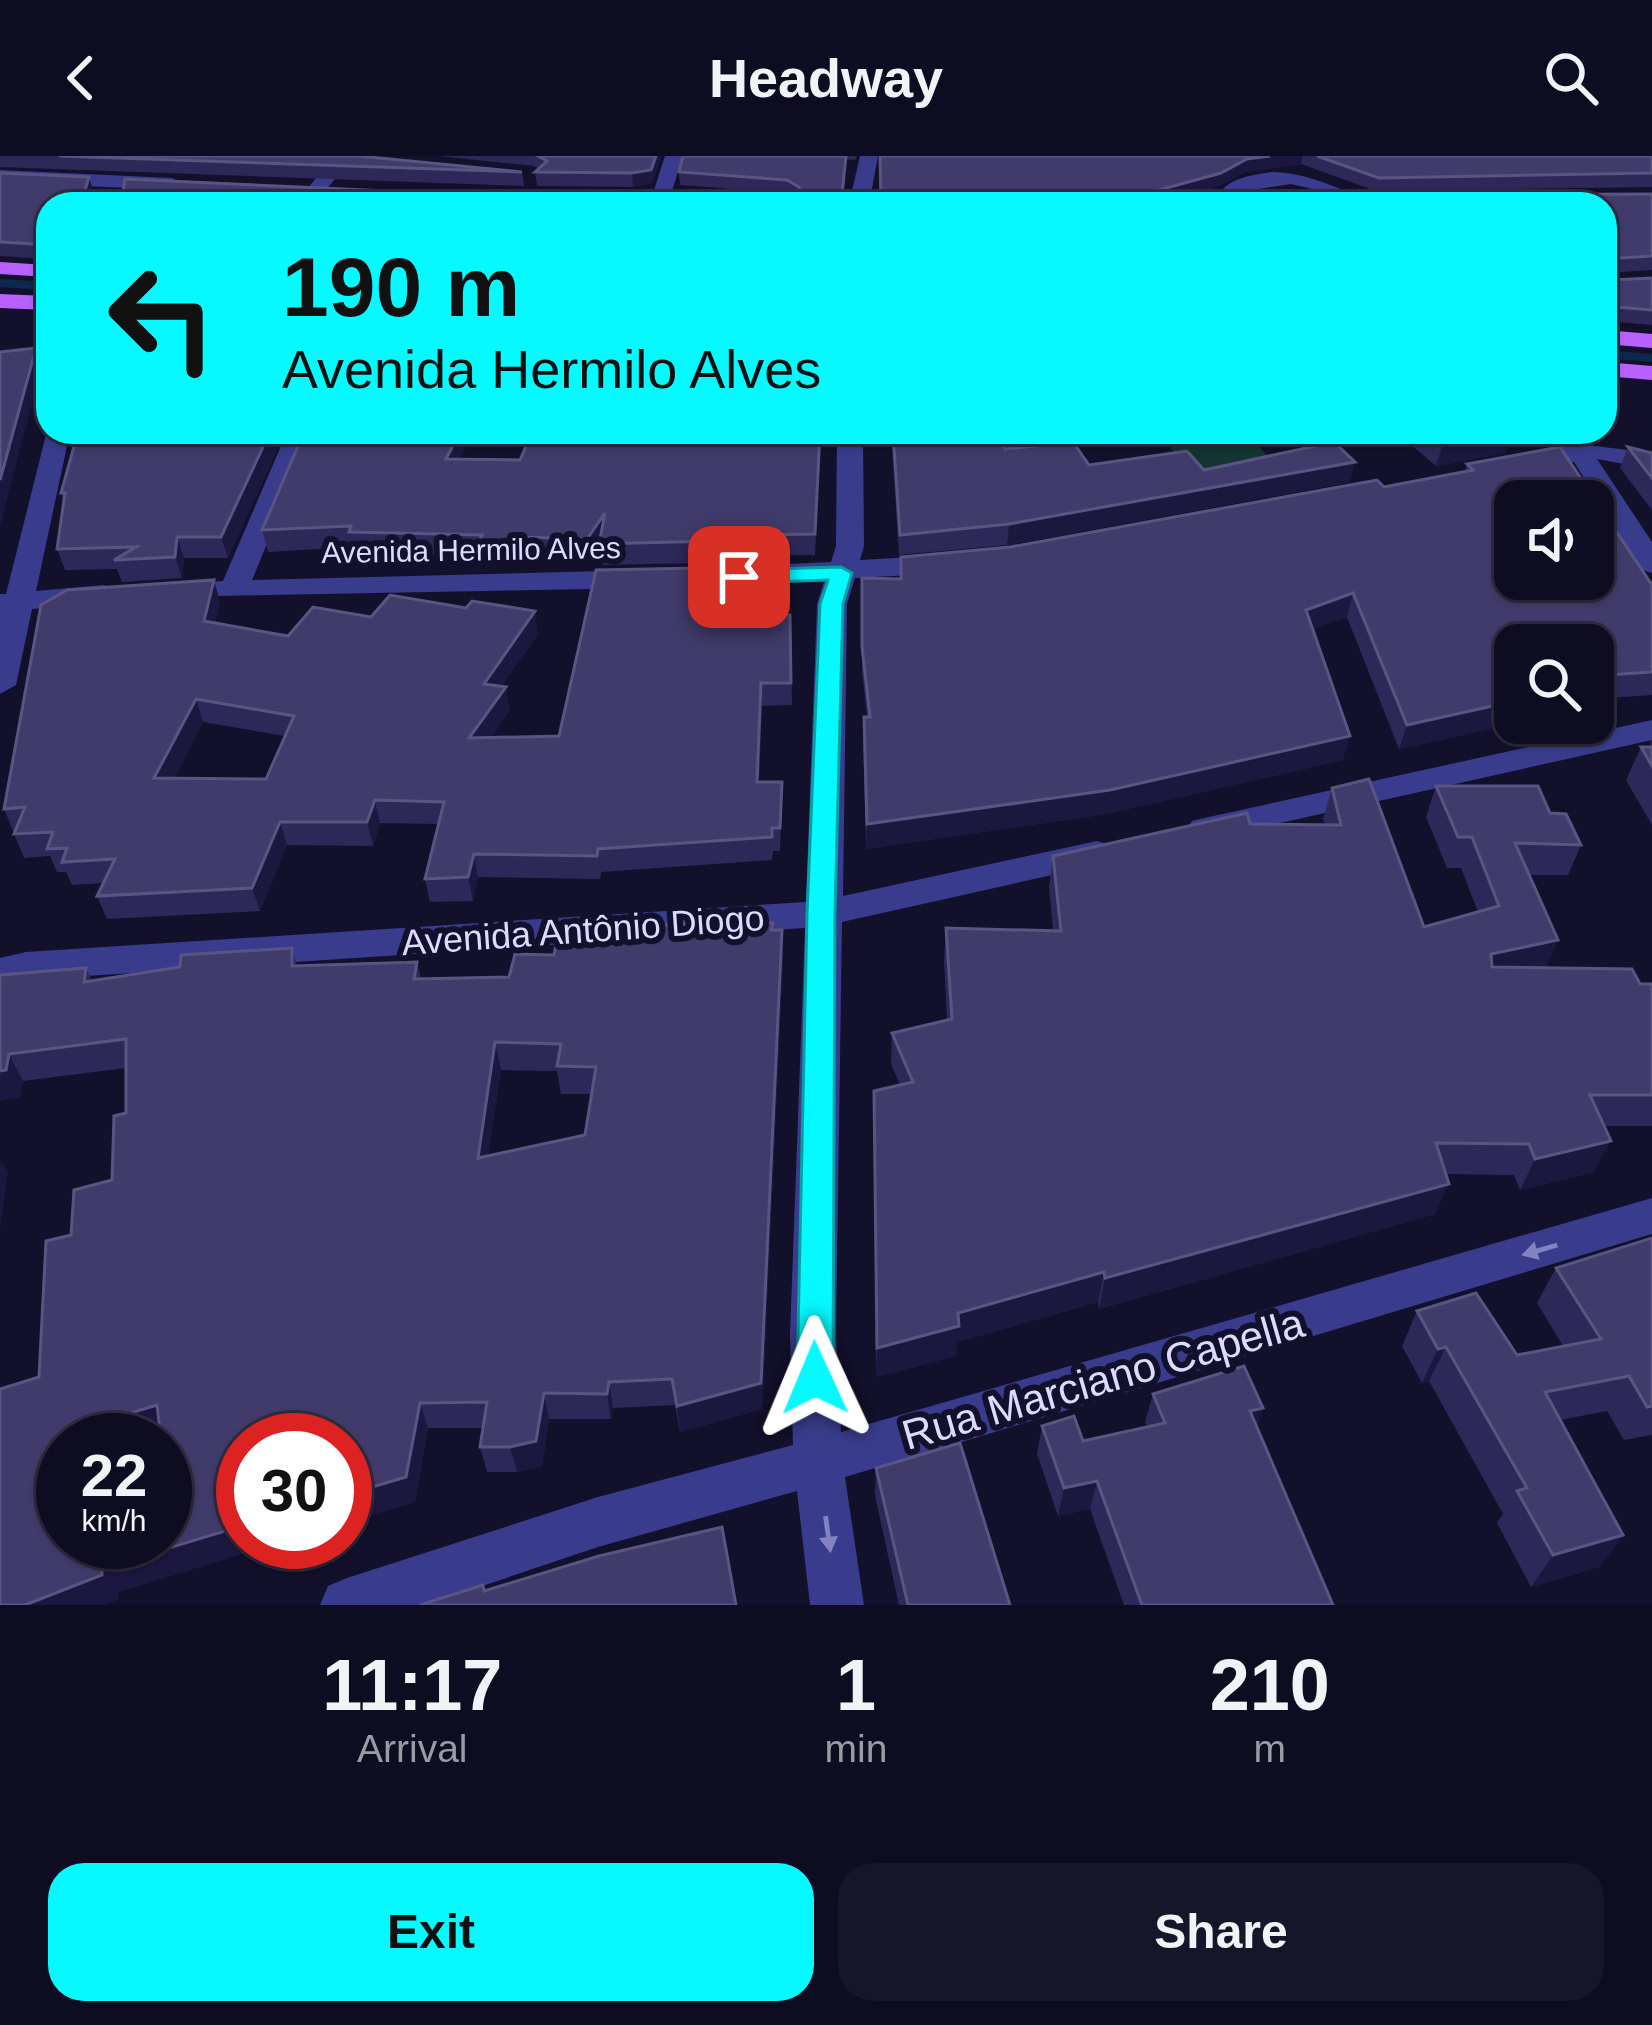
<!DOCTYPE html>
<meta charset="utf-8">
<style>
:root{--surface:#0e0c20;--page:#171529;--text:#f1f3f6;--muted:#9b9ba5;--line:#2e2c3e;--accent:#06f9ff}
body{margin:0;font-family:Helvetica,sans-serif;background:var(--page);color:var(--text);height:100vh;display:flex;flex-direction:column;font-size:45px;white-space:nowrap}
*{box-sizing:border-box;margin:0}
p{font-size:39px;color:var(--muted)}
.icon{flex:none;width:66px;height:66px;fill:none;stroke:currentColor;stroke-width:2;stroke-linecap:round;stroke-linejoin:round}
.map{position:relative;height:1449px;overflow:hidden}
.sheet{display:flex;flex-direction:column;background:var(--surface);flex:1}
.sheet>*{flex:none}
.top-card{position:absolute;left:36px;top:36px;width:1581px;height:252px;border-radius:36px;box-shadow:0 3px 9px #0004,0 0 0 3px var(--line);background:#06f9ff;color:#111;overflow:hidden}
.tools{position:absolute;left:1494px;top:324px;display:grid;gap:24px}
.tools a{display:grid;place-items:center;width:120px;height:120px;border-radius:24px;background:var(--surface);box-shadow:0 3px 9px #0004,0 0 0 3px var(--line);font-size:60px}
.speed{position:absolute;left:36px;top:1257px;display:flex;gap:24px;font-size:60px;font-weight:700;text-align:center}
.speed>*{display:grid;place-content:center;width:156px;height:156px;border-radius:50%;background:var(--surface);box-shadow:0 3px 9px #0004,0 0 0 3px var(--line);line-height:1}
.speed small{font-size:30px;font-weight:400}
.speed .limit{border:18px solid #d22;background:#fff;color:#111}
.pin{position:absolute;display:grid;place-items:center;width:102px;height:102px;color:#fff;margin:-51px;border-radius:24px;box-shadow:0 6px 18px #0006}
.me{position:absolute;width:132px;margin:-66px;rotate:359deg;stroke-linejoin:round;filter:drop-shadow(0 0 9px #0008)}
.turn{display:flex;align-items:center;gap:42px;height:252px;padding:0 48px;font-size:54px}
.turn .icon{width:156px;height:156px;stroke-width:2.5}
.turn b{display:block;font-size:84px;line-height:102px}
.eta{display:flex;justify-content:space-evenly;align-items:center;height:204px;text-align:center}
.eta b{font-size:72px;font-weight:800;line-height:84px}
.primary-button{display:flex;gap:24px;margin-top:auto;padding:24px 48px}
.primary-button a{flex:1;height:138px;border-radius:36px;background:var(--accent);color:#111;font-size:48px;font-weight:800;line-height:138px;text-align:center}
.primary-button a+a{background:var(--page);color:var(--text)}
header{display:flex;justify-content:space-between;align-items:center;height:156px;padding:0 48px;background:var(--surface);font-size:54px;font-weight:800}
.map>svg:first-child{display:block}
.green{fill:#123532}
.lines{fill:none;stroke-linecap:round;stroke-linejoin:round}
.stream{stroke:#0b294f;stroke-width:8}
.street{fill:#393c8c;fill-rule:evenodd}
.primary{fill:#b861ff;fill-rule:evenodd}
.wall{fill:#2e2859;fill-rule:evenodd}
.shaded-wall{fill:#1b173f}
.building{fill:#413b6b;stroke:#595482;stroke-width:3;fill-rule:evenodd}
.oneway{fill:#8283c0}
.route{fill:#06f9ff;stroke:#04a2a6;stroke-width:3}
.labels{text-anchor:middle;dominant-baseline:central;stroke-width:12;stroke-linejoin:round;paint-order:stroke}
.far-street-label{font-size:30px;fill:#dbdaff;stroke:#12102b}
.street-label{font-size:36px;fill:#dbdaff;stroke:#12102b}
.near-street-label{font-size:42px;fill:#dbdaff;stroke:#12102b}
</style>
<header><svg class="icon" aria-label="back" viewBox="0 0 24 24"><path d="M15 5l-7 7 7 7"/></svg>Headway<svg class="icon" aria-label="search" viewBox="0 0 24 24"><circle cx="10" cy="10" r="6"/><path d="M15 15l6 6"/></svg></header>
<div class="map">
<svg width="1652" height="1449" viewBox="0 0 1652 1449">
<rect width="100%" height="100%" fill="#12102b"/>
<!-- green -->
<polygon class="green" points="1156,276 1247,276 1277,311 1202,327"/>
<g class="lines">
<!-- stream -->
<g class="stream">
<polyline points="0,127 48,130"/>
<polyline points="1605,198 1652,202"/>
</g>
<!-- street -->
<g class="street">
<polygon points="334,0 352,1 315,48 295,48"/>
<polygon points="665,0 683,0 669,44 610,45 610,37 654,34"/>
<polygon points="860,0 878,0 869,48 849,48"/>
<polygon points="0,14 172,22 182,28 172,34 0,26"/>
<path d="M1272 16C1305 17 1327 28 1357 39 1380 48 1412 30 1433 45L1343 48 1321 35 1291 28 1245 35 1236 48H1216C1219 23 1251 19 1272 16Z"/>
<polygon points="48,271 48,276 70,276 36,435 104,429 119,438 104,447 32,453 16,529 0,538 0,438 6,438"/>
<polygon points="287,276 313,276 252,424 644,414 658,423 644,432 161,441 156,435 161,429 223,425"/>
<polygon points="837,276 863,276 864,390 860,404 949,399 963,408 949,417 855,422 847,448 843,740 1097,685 1109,689 1115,697 1109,705 1097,709 842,766 836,1179 841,1276 1652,1042 1652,1078 845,1321 864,1449 810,1449 797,1335 598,1391 426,1449 320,1449 328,1430 347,1422 598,1341 793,1289 790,1179 805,772 26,824 0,830 0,802 26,796 806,746 817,448 825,423 705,430 691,421 705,412 831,406 836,390"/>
<polygon points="1562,276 1574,278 1587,289 1652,297 1652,313 1597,303 1652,386 1652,417 1642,414 1574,306 1517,315 1504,307 1508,301 1561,293 1552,283"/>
<polygon points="1652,564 1652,584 1204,684 1192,681 1187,673 1192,665 1204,662"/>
</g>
<!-- primary -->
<g class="primary">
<polygon points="0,106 48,109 48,121 0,118"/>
<polygon points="0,138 48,140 48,154 0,152"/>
<polygon points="1605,174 1652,178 1652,192 1605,188"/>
<polygon points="1605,206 1652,210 1652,224 1605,220"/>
</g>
</g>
<!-- wall -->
<g class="wall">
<polygon points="0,0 359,0 522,16 524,30 0,11"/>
<polygon points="438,0 661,0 652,27 633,31 537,30 535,16 539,13 534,10"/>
<polygon points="683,0 857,0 855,4 847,3 842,48 121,48 410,36 786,37 680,29 679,16"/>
<polygon points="880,0 1652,0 1652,31 1376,35 1301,8 1245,16 1219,30 1155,48 880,48"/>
<polygon points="0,17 89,21 93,35 48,48 48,103 0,100"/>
<polygon points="1652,38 1652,114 1605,117 1605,120 1610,124 1652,122 1652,169 1605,165 1605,48 1375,48 1377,39"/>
<polygon points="78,276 285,276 228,402 184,402 182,422 122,426 117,413 65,414 57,393 64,346 61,337"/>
<polygon points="305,276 473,276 460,303 520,304 575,283 651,286 821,276 815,399 752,400 752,406 602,409 599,390 590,404 524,402 522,408 483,407 482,400 354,397 352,391 268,396 262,374"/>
<polygon points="891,276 998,276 1005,293 1089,309 1204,314 1350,326 1007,389 899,399"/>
<polygon points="1410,276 1512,276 1505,297 1436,310 1410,288 1412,278"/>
<polygon points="1628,291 1652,297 1652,354 1620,312"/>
<polygon points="1467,308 1652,429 1652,539 1593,543 1593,489 1516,567 1399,593 1347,461 1312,473 1343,604 1106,658 866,693 863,585 864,561 867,561 862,515 862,422 901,423 1010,391 1384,331 1465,315"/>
<path d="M751 432 750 459H790L792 549 762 550 759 626H782L780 695H773L772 704 601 716 600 723 478 721 473 745 430 746 425 723 438 668 380 667 373 690 287 689 260 755 107 763 97 740 103 727 72 729 66 716H57L50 700 24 702 4 653 220 446 215 467 288 480 371 461 538 478 501 531 510 554 490 582 559 580ZM203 566 285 580 266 623H174Z"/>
<polygon points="1652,583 1652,669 1626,624 1641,591 1649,591"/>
<polygon points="1436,630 1550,657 1581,689 1568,719 1529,719 1558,784 1546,812 1640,828 1652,828 1652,970 1604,970 1594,1016 1520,1034 1514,1019 1446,1018 1435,1058 1099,1153 1098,1146 957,1186 956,1200 876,1221 874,935 900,929 891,908 892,877 947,864 944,804 946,772 1053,775 1049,731 1053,700 1250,668 1325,669 1323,663 1332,632 1424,771 1478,756 1461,712 1447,712 1426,661"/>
<path d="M751 765 773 767V774H782L783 801 762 1253 680 1276 675 1249 613 1252 611 1263H549L542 1310 517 1316H487L480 1291 483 1272H428L415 1346 348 1366 345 1360V1284H243V1386H256L254 1394 118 1436V1443L103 1449H0V1233L39 1221 46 1085 71 1079 74 1034 112 1024 114 960 126 957V912L23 925 20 941 0 944V819L86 812 92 825 180 811 181 799 292 792 297 810 417 806 421 823 509 821 515 798 554 799 559 774ZM501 914 557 915 561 938H592L585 979 488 999ZM160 1278 161 1284H165V1386H63V1284H139Z"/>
<polygon points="1652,1082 1652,1279 1624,1284 1607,1255 1560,1264 1623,1379 1599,1411 1531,1431 1497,1367 1503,1358 1429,1225 1422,1227 1402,1190 1417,1155 1517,1199 1563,1190 1537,1147 1556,1112"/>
<polygon points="1153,1238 1263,1252 1257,1270 1333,1449 1124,1449 1090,1353 1058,1360 1037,1298 1042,1270 1083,1285 1147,1271 1145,1266"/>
<polygon points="876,1312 1010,1449 899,1449 875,1340"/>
</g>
<!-- shaded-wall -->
<g class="shaded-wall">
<polygon points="656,0 661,0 652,27 633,31 632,17"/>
<polygon points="1270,0 1303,0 1301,8 1245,16 1219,30 1155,48 1118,48 1119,45 1247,3"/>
<polygon points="89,21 93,35 89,48 81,48"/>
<polygon points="36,192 42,210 0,370 0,324"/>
<polygon points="270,276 285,276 228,402 221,381"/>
<polygon points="460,276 473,276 450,324 446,303"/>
<polygon points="567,276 577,276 567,303 565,282"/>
<polygon points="1465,276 1512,276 1505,297 1436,310 1443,287"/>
<polygon points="1355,306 1350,326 1007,389 1009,368"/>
<polygon points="605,357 608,378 590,404 587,383"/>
<polygon points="177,381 184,402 182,422 175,401"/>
<polygon points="521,381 524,402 522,408 519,386"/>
<polygon points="214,424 220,446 211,488 204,465"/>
<polygon points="1353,437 1347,461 1300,478 1306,454"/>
<polygon points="535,455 538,478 488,550 484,528"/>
<polygon points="761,527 762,550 758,649 757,626"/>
<polygon points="506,531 510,554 474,605 469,582"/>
<polygon points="196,543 203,566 163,646 154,622"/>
<polygon points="1515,545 1516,567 1399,593 1407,569"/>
<polygon points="1350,580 1343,604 1106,658 866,693 867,668"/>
<polygon points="375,644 380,667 373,690 367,666"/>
<polygon points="280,666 287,689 260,755 252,732"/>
<polygon points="474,698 478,721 473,745 468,721"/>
<polygon points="782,774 783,801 762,1253 680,1276 677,1250"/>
<polygon points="1558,784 1545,815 1478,829 1491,798"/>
<polygon points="495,886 501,914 484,1028 478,1002"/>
<polygon points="9,898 23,925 20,941 0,944 0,915"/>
<polygon points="1611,985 1594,1016 1520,1034 1535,1003"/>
<polygon points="1,1003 8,1016 0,1073 0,1010"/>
<polygon points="1449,1028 1435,1058 1099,1153 1105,1122"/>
<polygon points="1104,1116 1098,1146 957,1186 956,1200 876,1221 877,1192 958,1157"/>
<polygon points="1446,1191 1429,1225 1422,1227 1438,1193"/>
<polygon points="609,1226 613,1252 611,1263 607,1238"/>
<polygon points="544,1237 549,1263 542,1310 517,1316 510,1291"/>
<polygon points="420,1247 428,1272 415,1346 348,1366 345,1360 345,1339"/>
<polygon points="157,1249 171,1274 139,1284 63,1284 63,1277"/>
<polygon points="1263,1252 1253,1280 1250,1255"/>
<polygon points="1097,1325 1090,1353 1058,1360 1064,1332"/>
<polygon points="243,1364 243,1386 256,1386 254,1394 118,1436 118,1443 103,1449 25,1449 102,1412"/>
<polygon points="1623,1379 1599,1411 1531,1431 1553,1399"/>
</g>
<!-- building -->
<g class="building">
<polygon points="59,0 359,0 522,16"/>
<polygon points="538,0 656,0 651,14 632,17 535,16 547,5"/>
<polygon points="683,0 846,0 841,48 121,48 125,23 410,36 800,37 799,31 787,24 679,16"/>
<polygon points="880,0 1270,0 1247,3 1221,17 1119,45 1143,48 881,48"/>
<polygon points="1317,0 1652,0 1652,17 1379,22"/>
<polygon points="0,17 89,21 81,48 48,48 48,89 0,86"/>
<polygon points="1652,38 1652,100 1606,103 1605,120 1610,124 1652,122 1652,154 1605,150 1605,48 1376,48 1377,39"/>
<polygon points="36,192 0,324 0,196"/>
<polygon points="78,276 270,276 221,381 177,381 175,401 114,404 136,391 57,393 65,337 61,337"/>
<polygon points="304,276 460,276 446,303 520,304 532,276 567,276 565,282 651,286 655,276 820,276 815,378 751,379 751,384 599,388 605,357 587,383 521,381 519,386 479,385 482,379 349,376 351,370 262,374"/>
<polygon points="893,276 998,276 1005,293 1073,286 1089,309 1187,295 1204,314 1334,286 1355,306 1009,368 900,379"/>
<polygon points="1429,276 1505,276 1443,287"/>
<path d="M1560 291 1652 429V516L1593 520V489H1515V545L1407 569 1353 437 1306 454 1350 580 1110 634 867 668 864 561H870L862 491V422L901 423V401L1010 391 1377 324 1384 331 1473 314 1467 308ZM1515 345H1593V423H1515Z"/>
<polygon points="1628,291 1652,297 1652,322"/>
<path d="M750 411 748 459H790L791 527H761L757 626H782L780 672H772V681L598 693 597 700 474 698 468 721 425 723 444 646 375 644 367 666H280L252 732 97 740 115 703 62 706 67 692 47 693 53 676 14 678 25 651 4 653 41 449 67 434 214 424 204 465 288 480 313 451 371 461 390 439 466 452 472 445 535 455 484 528 506 531 469 582 559 580 596 414ZM196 543 294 560 266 623 154 622Z"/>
<polygon points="1641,591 1652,591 1652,610"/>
<polygon points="1369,623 1424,771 1499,750 1472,681 1458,681 1436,630 1538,630 1550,657 1566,658 1581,689 1515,687 1558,784 1491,798 1492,811 1632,813 1640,828 1652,828 1652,939 1590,939 1611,985 1535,1003 1529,988 1436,987 1449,1028 1105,1122 1104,1116 958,1157 959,1170 877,1192 874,935 913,926 892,877 952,863 946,772 1061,775 1053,700 1247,657 1250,668 1341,669 1332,632"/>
<path d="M751 765 773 767 771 774H782L761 1227 677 1250 672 1223 609 1226 607 1238 544 1237 536 1285 510 1291H480L487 1246 420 1247 406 1321 345 1339V1284H243L242 1370 102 1412V1419L25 1449H0V1233L39 1221 46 1085 71 1079 74 1034 112 1024 114 960 126 957V883L9 898 6 914 0 915V819L86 812 84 826 180 811 181 799 292 792V810L417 806 414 823 509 821 515 798 554 799 559 774ZM495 886 561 888 557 910 596 911 585 979 478 1002ZM157 1249 161 1284H165V1386H63V1277Z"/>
<polygon points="1652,1082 1652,1250 1647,1251 1629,1220 1545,1236 1623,1379 1553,1399 1517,1335 1527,1332 1446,1191 1438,1193 1417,1155 1476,1137 1517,1199 1601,1183 1556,1112"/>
<polygon points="1244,1210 1263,1252 1250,1255 1333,1449 1142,1449 1097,1325 1064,1332 1042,1270 1074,1260 1083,1285 1165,1267 1153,1238"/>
<polygon points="960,1287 1010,1449 908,1449 876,1312"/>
<polygon points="722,1371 736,1449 420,1449 483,1429 484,1435 599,1400"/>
</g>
<!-- one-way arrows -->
<defs><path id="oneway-solid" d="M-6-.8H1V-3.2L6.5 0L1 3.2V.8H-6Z" transform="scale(3)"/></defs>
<g class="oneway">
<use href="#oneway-solid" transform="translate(1540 1094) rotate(164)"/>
<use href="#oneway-solid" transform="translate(828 1378) rotate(82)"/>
</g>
<!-- route -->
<polygon class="route" points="841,411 852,417 843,448 835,758 833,1222 828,1233 815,1238 802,1233 797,1222 807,758 820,448 828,424 739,427 728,421 739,414"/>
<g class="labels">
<!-- far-street labels -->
<g class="far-street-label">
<text transform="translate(471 394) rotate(-1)">Avenida Hermilo Alves</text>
</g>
<!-- street labels -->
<g class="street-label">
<text transform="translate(583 774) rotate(-4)">Avenida Antônio Diogo</text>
</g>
<!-- near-street labels -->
<g class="near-street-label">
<text transform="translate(1103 1223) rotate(-16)">Rua Marciano Capella</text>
</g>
</g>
</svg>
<div class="tools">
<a><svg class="icon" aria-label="sound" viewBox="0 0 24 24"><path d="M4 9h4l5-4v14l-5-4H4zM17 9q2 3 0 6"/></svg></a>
<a><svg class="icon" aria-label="search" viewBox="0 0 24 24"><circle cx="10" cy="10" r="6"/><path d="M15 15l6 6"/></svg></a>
</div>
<div class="speed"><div>22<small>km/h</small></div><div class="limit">30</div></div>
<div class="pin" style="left:739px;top:421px;background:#d93025"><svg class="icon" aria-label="arrive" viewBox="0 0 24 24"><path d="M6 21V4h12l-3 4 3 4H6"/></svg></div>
<svg class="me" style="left:815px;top:1222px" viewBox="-20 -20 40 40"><path d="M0-17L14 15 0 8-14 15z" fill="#06f9ff" stroke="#fff" stroke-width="4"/></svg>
<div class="top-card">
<div class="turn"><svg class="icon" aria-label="left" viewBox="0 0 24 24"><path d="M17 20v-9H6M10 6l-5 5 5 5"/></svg><div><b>190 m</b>Avenida Hermilo Alves</div></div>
</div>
</div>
<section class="sheet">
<div class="eta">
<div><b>11:17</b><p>Arrival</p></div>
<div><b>1</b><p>min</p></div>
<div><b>210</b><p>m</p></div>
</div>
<div class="primary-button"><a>Exit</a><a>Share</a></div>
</section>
